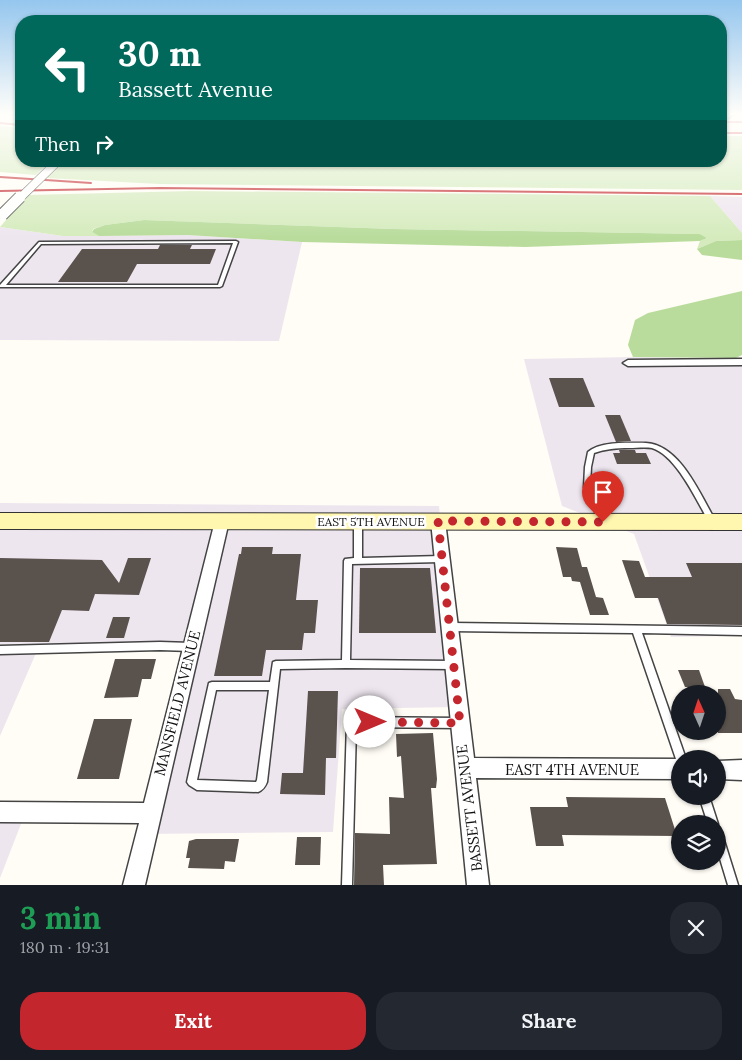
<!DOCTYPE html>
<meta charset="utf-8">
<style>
:root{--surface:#171b24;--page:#242831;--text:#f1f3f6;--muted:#9ea1a6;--accent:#c4262e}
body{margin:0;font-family:Lora,serif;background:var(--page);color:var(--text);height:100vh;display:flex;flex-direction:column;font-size:19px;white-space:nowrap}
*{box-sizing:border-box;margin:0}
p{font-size:16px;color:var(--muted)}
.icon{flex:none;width:28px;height:28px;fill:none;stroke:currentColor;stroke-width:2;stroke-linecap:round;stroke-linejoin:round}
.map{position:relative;height:885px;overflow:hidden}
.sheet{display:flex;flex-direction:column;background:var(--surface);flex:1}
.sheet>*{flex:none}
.guide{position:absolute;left:15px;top:15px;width:712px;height:152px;border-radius:20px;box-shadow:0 1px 4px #0004;background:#00695c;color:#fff;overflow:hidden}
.needle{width:32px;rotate:357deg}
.buttons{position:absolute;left:671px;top:685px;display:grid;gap:10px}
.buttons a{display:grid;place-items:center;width:55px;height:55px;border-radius:50%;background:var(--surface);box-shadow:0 1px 4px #0004;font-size:25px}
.pin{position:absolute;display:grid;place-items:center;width:42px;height:42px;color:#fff;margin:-51px -21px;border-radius:50% 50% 50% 0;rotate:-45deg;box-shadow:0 0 5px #0007}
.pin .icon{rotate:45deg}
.me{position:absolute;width:55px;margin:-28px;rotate:90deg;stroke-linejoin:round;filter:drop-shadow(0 0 4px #0008)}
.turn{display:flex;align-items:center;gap:18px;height:105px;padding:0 20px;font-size:22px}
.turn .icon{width:65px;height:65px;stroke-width:2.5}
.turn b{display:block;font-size:35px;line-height:42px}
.then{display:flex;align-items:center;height:48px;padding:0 20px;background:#0003;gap:10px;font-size:19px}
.round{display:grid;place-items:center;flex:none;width:52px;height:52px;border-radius:20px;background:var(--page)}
.summary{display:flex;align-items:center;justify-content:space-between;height:85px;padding:0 20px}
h1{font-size:30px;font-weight:700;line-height:38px;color:#1e9e55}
.button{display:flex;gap:10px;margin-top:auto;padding:10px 20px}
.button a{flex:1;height:58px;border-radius:20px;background:var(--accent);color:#fff;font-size:20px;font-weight:700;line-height:58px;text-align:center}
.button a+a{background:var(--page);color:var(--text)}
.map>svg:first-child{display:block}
.industrial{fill:#eee6ef}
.green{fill:#d5ebbd}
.forest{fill:#b9dc9c}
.building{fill:#5a524d}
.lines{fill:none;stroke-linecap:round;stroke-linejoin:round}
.service-casing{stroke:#444;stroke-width:3}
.minor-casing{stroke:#444;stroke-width:3}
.secondary-casing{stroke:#333;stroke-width:2}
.service{fill:#fff;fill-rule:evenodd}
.minor{fill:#fff;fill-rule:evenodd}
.secondary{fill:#fff6b0;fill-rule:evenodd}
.rail{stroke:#c4262e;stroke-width:2}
.tertiary-bridge-far1-casing{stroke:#444;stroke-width:9;stroke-linecap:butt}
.tertiary-bridge-casing{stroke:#444;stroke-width:13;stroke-linecap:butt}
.tertiary-bridge-far1{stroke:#fff;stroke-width:8}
.tertiary-bridge{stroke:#fff;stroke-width:11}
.route{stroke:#c4262e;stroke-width:9;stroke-dasharray:0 16.2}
.labels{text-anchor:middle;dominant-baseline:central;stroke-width:5;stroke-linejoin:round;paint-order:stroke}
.street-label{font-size:12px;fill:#111;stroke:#fff}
.near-street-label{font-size:15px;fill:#111;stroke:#fff}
</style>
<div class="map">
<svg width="742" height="885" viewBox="0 0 742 885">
<rect width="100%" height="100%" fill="#fffdf5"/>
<!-- industrial -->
<g class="industrial">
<polygon points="710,196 742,197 742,233"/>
<polygon points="0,227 63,236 187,235 302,242 279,341 0,340"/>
<polygon points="633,357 742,358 742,636 671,637 634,534 562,506 524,359"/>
<polygon points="0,503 439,506 458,707 342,709 333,832 144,834 190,649 40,644 0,736"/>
<polygon points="26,811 0,878 0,813"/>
</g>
<!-- green -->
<g class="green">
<polygon points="0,126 21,128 21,161 721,161 721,136 742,136 742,190 160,184 47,178 61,164 47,164 36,175 0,172"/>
<polygon points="191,191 710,196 742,233 742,240 716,241 697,249 700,241 707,238 700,234 393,229 144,220 105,225 93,229 92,232 99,236 63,236 0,227 28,195"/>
</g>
<!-- forest -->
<g class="forest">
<polygon points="144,220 393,229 700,234 707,238 700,241 525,247 302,242 187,235 99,236 92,232 94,229 105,225"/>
<polygon points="742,240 742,260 702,255 697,249 716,241"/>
<polygon points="742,291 742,355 736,358 633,357 628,345 635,320 648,313"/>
</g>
<!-- building -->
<g class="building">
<polygon points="160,245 192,245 190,249 216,249 210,264 137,264 127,282 58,282 82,249 158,249"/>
<polygon points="549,378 583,378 595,407 559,407"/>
<polygon points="605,415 620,415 631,441 616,442"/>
<polygon points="619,450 635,450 636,453 646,453 651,464 617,464 613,453 620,453"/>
<polygon points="242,547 273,547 272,554 301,554 296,600 318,600 315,633 304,633 302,650 266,650 262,676 214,676 239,554 241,554"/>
<polygon points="556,547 577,548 582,567 587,567 596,597 603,598 609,615 590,615 580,582 572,581 571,577 563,577"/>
<polygon points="0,558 102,560 119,583 128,558 151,558 139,595 95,594 89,611 62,610 49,642 0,642"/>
<polygon points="622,560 639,561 645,577 692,577 686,563 742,563 742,625 667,624 658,598 635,598"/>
<polygon points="360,568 430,568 436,633 359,633"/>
<polygon points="113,617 130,617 124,638 106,638"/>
<polygon points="115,659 156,659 151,679 142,679 138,697 104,698"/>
<polygon points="678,670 699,670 705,687 685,687"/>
<polygon points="718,689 730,689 735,699 742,700 742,733 718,733"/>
<polygon points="308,691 338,691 336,758 326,758 325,795 280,794 282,773 303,773"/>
<polygon points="94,719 132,719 119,779 77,779"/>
<polygon points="433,733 437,779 436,788 431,788 437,864 383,865 384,885 354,885 355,833 390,834 389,797 404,798 401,756 397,757 396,734"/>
<polygon points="566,797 665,798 677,836 562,835 564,846 536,846 530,807 568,807"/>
<polygon points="297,837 321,837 320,865 295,865"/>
<polygon points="196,839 239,839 235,862 225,861 224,869 188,868 190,858 186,858 189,841"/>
</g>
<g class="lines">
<defs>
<g id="service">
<polygon points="730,114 734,114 728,118 726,117"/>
<path d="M236 241 238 242 222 286 220 287H0V285L39 242H40ZM233 243 218 285H6L41 244Z"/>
<path d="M646 443C680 445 700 494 715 520L713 522 711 523 709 522C697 501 676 455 652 448 645 447 636 448 629 448 617 448 605 449 594 453L591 467 590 487 606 521 604 523 602 524 600 523 584 487 585 467 588 452C601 441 629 443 646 443Z"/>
<path d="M358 519 361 520 362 522V558L441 556 444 557 445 559 444 561 441 562 352 564 350 660 452 661 455 662 456 665 455 668 452 669 346 668 280 669 267 782C265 787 263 790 258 792L197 790 189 785 187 782 209 683 212 682H270L273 662 276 661 342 660 344 561 345 559 354 558V522L355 520ZM216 690H269L257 780 256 782 197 780Z"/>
<polygon points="451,623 742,627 742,635 642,633 686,759 680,759 680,763 678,762 676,759 633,633 451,631 448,630 447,627 448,624"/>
<polygon points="160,642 191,643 194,644 195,647 194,650 191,651 160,650 0,654 0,646"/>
<polygon points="352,717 458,718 461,720 463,723 461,726 458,728 356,727 352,885 342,885 347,722 349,719"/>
<polygon points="699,796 709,796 718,824 718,825 718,824 708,824"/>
<polygon points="718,832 722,833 723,837 738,885 728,885 718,852"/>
</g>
<g id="minor">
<polygon points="742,359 742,365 628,366 623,363 628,360"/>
<polygon points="222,515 227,517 229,521 145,885 123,885 139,823 0,822 0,802 144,803 215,521 217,517"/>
<polygon points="438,515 443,517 445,521 474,758 680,759 680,779 476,778 489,885 467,885 431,521 433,517"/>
<polygon points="742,760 742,780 718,779 718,761"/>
</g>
<polygon id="secondary" points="0,513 742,514 742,530 0,529"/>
</defs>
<!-- service casing -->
<use href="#service" class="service-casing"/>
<!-- minor casing -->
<use href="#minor" class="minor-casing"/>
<!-- secondary casing -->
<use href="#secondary" class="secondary-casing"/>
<!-- service -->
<use href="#service" class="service"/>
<!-- minor -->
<use href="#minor" class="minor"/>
<!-- secondary -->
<use href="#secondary" class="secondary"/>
<!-- rail -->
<g class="rail">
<polyline points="2,114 21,115"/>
<polyline points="721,122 742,122"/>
<polyline points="0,123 21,125"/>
<polyline points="721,133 742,133"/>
<polyline points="0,177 91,183"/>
<polyline points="0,191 160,188 742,194"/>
</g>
<defs>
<polyline id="tertiary-bridge-far1" points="19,199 58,161"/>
<polyline id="tertiary-bridge" points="2,215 20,197"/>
</defs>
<!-- tertiary-bridge-far1 casing -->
<use href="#tertiary-bridge-far1" class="tertiary-bridge-far1-casing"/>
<!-- tertiary-bridge casing -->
<use href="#tertiary-bridge" class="tertiary-bridge-casing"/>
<!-- tertiary-bridge-far1 -->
<use href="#tertiary-bridge-far1" class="tertiary-bridge-far1"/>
<!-- tertiary-bridge -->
<use href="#tertiary-bridge" class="tertiary-bridge"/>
</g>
<!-- sky -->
<linearGradient id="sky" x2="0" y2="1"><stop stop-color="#95c6ee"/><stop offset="0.48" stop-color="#fffefa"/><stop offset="1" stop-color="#fffefa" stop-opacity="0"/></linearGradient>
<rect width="742" height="238" fill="url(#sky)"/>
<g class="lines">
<!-- route -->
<polyline class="route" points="370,722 460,723 438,521 603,522"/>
</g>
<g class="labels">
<!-- street labels -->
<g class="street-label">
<text x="371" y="521">EAST 5TH AVENUE</text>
</g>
<!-- near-street labels -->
<g class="near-street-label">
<text transform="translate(177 703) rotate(-76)">MANSFIELD AVENUE</text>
<text x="572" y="769">EAST 4TH AVENUE</text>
<text transform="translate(469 808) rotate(-97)">BASSETT AVENUE</text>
</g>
</g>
</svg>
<div class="buttons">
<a><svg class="needle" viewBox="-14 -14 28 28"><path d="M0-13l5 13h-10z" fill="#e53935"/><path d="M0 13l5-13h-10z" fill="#9ea1a6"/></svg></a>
<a><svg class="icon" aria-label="sound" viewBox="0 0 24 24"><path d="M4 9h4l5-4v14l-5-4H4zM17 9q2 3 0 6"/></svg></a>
<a><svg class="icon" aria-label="layers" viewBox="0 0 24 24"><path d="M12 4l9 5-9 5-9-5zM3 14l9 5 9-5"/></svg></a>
</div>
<div class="pin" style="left:603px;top:522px;background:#d93025"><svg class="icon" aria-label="arrive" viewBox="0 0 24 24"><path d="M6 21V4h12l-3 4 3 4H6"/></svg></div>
<svg class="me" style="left:370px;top:722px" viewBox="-20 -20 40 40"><circle r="19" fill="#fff"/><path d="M0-13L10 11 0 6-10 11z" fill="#c4262e"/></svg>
<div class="guide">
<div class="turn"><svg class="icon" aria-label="left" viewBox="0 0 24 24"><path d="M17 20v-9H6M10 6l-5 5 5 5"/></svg><div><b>30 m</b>Bassett Avenue</div></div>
<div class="then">Then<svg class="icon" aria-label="right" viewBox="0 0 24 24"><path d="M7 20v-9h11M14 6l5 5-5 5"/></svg></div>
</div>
</div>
<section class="sheet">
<div class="summary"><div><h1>3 min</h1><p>180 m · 19:31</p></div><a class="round"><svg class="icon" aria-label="close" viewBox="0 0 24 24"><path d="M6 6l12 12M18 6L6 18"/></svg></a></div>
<div class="button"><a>Exit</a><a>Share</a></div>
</section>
